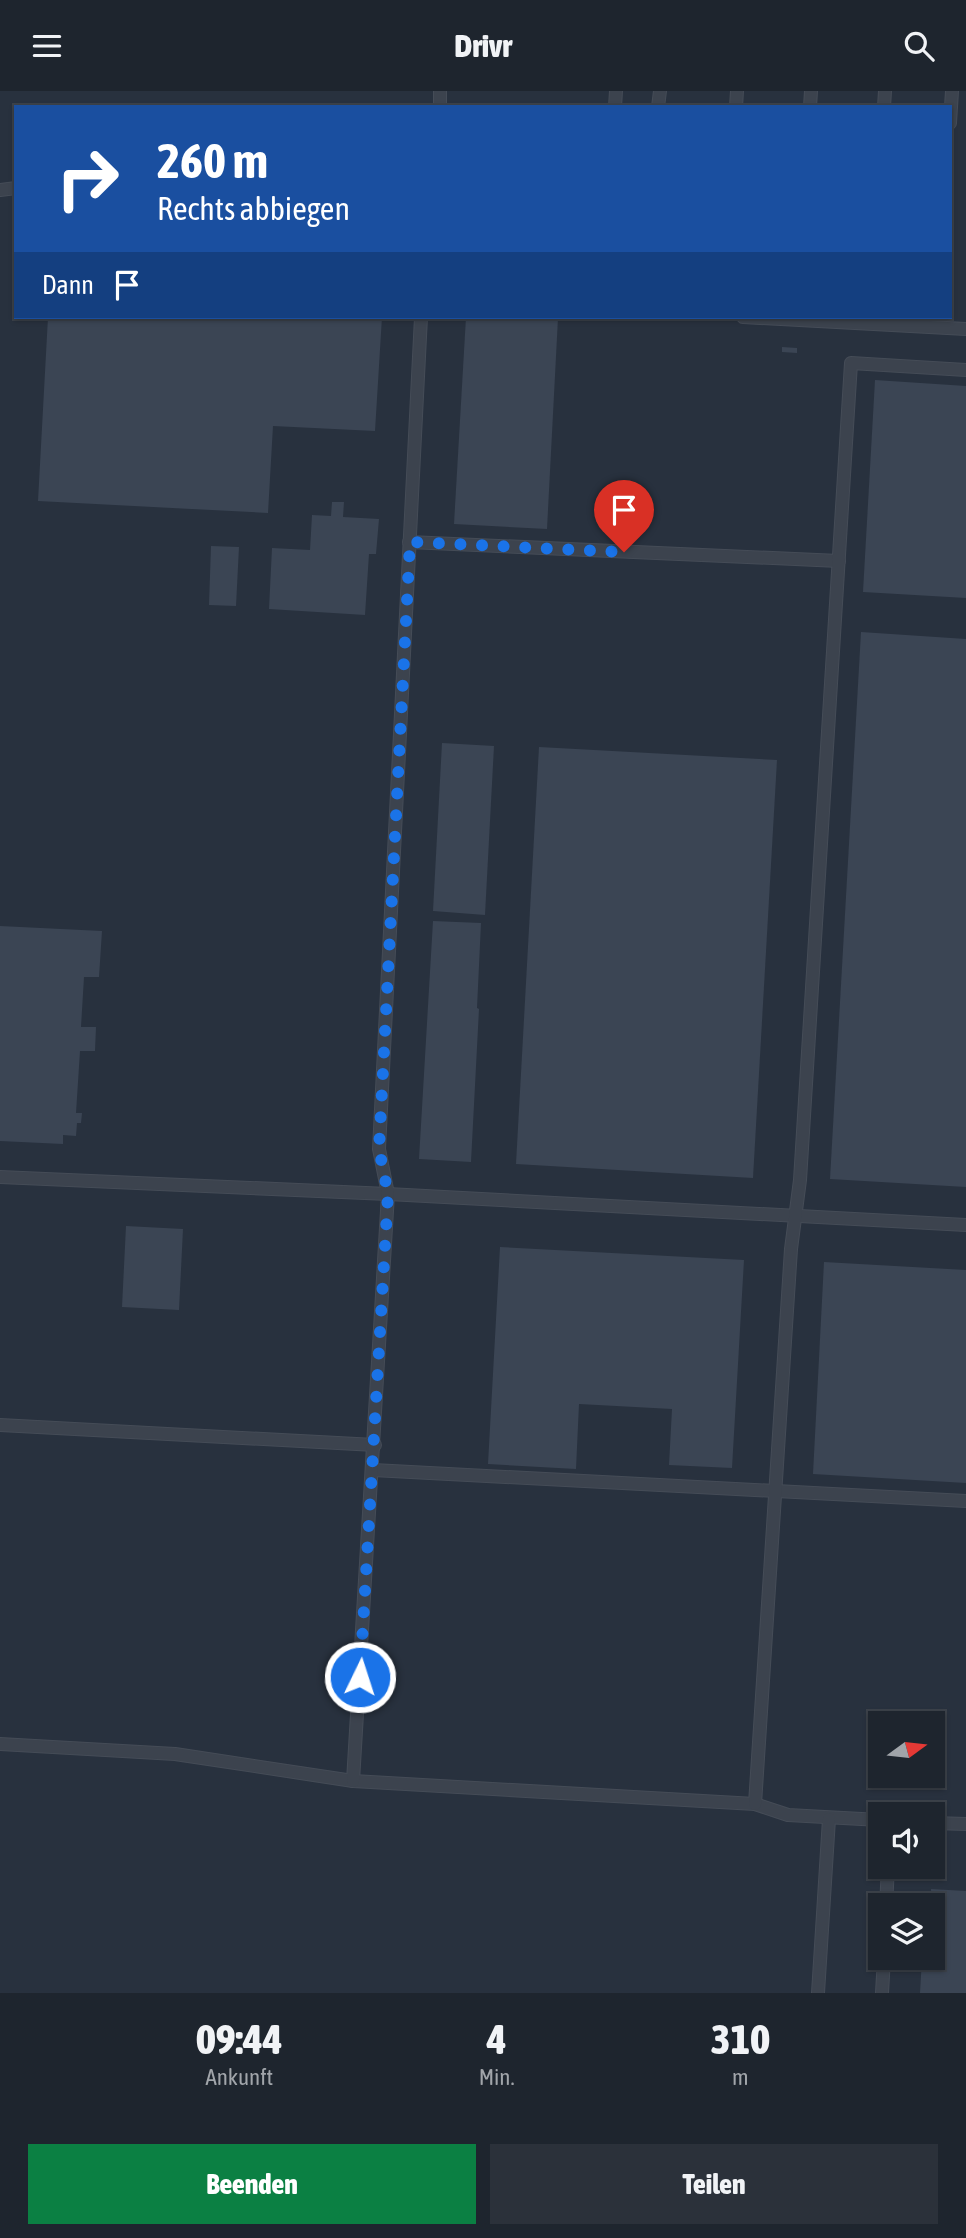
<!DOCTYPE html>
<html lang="de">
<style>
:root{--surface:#1e252e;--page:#2b313a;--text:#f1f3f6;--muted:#a1a5aa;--line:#3c424a;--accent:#0b8043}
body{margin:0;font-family:"Asap Condensed",sans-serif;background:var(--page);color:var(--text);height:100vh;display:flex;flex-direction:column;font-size:26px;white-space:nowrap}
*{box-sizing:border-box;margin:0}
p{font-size:23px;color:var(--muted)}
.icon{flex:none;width:38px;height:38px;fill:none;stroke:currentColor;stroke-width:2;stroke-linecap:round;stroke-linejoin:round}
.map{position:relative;height:1902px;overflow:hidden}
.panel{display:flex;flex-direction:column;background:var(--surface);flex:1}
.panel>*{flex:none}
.banner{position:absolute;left:14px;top:14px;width:938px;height:214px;border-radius:0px;box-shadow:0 2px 5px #0004,0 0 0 2px var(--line);background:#1a4fa0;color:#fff;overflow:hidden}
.needle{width:46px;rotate:75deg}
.tools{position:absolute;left:868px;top:1620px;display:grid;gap:14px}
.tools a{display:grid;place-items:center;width:77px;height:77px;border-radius:0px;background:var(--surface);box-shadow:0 2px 5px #0004,0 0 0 2px var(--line);font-size:35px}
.pin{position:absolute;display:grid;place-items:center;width:60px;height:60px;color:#fff;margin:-72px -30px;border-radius:50% 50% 50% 0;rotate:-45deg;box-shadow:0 0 7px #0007}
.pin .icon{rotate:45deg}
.me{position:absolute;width:77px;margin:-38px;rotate:4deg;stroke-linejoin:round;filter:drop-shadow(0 0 5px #0008)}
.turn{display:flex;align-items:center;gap:24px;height:147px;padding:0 28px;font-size:32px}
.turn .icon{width:91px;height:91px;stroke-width:2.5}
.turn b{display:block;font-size:49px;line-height:60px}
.then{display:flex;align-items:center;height:66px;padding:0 28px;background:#0003;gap:14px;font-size:26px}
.eta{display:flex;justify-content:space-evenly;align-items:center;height:119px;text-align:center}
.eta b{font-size:42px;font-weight:800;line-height:49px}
.primary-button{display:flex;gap:14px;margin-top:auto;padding:14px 28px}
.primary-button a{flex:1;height:80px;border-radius:0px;background:var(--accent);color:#fff;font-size:28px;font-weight:800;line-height:80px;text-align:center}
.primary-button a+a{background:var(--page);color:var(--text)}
header{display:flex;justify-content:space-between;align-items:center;height:91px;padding:0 28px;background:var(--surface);font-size:32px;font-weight:800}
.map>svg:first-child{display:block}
.building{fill:#3b4554}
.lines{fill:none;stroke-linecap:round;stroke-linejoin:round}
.lane-casing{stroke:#454c57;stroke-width:14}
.lane{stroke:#3c434e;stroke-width:12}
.route{stroke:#1a73e8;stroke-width:12;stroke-dasharray:0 21.6}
</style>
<header><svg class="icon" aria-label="menu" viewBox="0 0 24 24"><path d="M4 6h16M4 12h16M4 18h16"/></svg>Drivr<svg class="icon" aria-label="search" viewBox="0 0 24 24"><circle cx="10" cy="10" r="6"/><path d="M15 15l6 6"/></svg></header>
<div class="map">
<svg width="966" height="1902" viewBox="0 0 966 1902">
<rect width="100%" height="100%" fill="#28313e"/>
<!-- building -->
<g class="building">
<polygon points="48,226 382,226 375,340 273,335 268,422 38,410"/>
<polygon points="466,226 558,227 547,438 454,433"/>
<polygon points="782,256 797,257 797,262 782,261"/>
<polygon points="875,289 966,295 966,507 863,501"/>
<polygon points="332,411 344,411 343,426 379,428 376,463 369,463 365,524 269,518 272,457 310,459 312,424 331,425"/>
<polygon points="211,455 239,456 236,515 209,514"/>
<polygon points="861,541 966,548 966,1096 830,1088"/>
<polygon points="442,652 494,655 485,824 433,820"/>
<polygon points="539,656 777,669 753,1087 516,1073"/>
<polygon points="433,830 481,832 477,917 479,918 471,1071 419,1068"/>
<polygon points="0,835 102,840 99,886 84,886 81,936 96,936 95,960 80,960 76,1022 82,1022 81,1032 77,1032 76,1045 63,1044 63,1053 0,1050"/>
<polygon points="126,1135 183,1138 179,1219 122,1216"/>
<polygon points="500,1156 744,1169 732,1377 669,1374 672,1318 579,1313 576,1378 488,1373"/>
<polygon points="824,1171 966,1179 966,1392 813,1383"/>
<polygon points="931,1798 966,1800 966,1902 920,1902 922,1867 933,1867"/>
</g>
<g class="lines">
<defs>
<g id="lane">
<polyline points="440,16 440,0"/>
<polyline points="615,16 616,0"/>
<polyline points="658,16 660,0"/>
<polyline points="736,16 737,0"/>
<polyline points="810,16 811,0"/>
<polyline points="884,16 885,0"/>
<polyline points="950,32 952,0"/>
<polyline points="0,99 16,97"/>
<polyline points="743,226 966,238"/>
<polyline points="409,451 839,470"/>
<polyline points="0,1086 388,1103 966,1134"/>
<polyline points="0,1334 375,1354"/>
<polyline points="373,1379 966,1410"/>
<polyline points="0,1653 175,1663 353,1690 755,1713 788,1724 880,1729"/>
<polyline points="353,1690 388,1103 379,1058 421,226"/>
<polyline points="755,1713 791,1158 800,1089 851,272 966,279"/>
<polyline points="933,1732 966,1733"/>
<polyline points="886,1815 888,1776"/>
<polyline points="818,1902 829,1728"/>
<polyline points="882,1902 884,1867"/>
</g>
</defs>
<!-- lane casing -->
<use href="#lane" class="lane-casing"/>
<!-- lane -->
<use href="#lane" class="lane"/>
</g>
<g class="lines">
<!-- route -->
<polyline class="route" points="360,1586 388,1103 379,1058 410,451 624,461"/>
</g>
</svg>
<div class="tools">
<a><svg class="needle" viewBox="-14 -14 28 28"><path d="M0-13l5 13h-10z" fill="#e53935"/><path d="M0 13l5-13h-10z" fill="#a1a5aa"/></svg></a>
<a><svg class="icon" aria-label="sound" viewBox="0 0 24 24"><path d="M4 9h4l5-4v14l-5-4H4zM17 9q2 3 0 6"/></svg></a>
<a><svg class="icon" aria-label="layers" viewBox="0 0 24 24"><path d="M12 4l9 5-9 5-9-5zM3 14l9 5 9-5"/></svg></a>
</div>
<div class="pin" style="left:624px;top:461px;background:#d93025"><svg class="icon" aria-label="arrive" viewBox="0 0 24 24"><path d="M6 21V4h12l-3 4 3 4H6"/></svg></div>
<svg class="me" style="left:360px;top:1586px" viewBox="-20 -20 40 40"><circle r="17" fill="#1a73e8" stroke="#fff" stroke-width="3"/><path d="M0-11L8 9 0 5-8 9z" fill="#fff"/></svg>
<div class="banner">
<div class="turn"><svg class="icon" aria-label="right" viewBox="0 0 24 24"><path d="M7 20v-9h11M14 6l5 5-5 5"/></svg><div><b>260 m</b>Rechts abbiegen</div></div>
<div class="then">Dann<svg class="icon" aria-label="arrive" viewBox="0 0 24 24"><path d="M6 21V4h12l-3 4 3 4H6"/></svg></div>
</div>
</div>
<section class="panel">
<div class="eta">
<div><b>09:44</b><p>Ankunft</p></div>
<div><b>4</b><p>Min.</p></div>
<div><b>310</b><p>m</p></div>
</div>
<div class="primary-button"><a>Beenden</a><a>Teilen</a></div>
</section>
